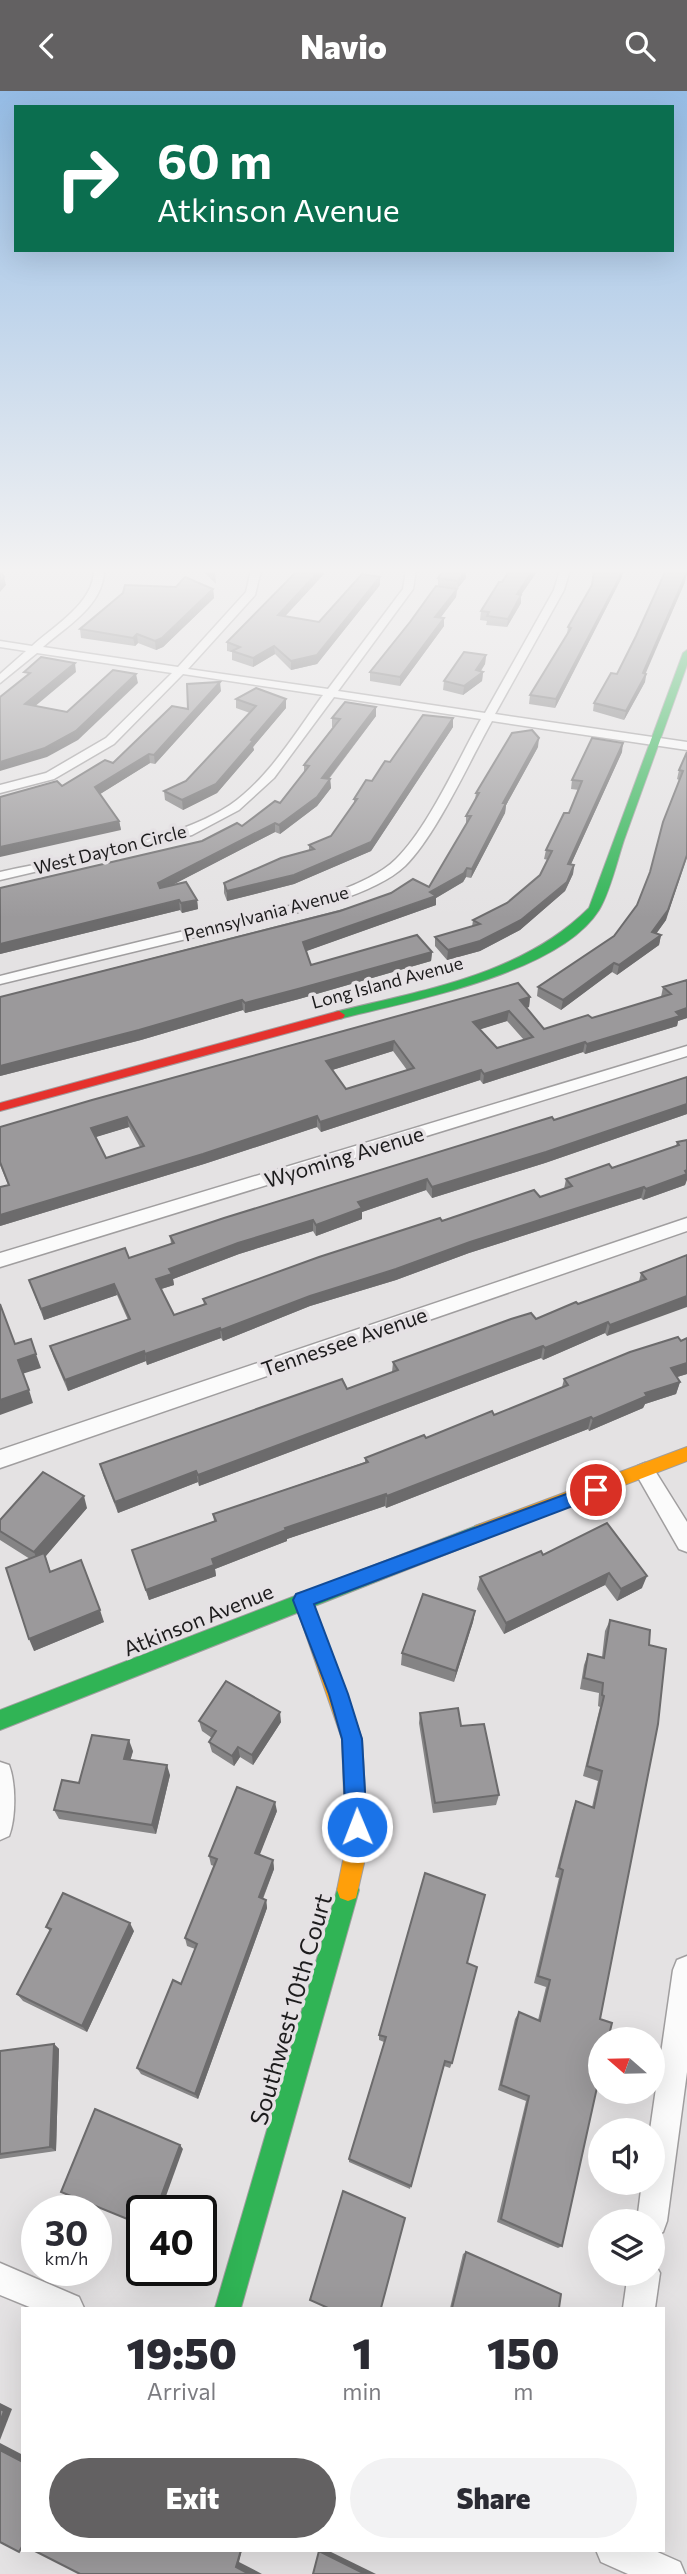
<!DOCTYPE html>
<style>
:root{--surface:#fff;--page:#f2f2f3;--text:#2b2b33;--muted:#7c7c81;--accent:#636162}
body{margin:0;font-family:Commissioner,sans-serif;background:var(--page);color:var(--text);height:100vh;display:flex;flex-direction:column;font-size:26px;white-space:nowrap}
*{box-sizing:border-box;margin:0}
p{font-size:23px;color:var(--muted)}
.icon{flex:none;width:38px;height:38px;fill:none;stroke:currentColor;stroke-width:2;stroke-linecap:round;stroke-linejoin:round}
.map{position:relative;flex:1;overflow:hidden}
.details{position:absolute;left:21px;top:2216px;width:644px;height:245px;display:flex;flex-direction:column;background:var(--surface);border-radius:0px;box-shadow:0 7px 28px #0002}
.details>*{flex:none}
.hud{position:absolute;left:14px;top:14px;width:660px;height:147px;border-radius:0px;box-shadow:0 7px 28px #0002;background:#0b6e4f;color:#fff;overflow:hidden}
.needle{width:46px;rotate:290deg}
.buttons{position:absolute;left:588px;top:1936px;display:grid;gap:14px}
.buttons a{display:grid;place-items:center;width:77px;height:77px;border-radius:50%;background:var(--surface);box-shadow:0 7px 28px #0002;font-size:35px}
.speed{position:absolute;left:21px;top:2104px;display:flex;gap:14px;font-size:35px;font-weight:700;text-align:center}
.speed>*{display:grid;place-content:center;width:91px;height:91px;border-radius:50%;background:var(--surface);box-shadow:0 7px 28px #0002;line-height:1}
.speed small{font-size:18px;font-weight:400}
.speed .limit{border:4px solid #111;border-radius:10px;background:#fff;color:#111}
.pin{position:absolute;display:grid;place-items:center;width:60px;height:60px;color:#fff;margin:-30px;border:4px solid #fff;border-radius:50%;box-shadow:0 2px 7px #0007}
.me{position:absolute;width:77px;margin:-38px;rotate:359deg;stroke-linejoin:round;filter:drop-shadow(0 0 5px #0008)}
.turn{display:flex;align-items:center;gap:24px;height:147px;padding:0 28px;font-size:32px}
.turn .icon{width:91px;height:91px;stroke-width:2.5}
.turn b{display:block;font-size:49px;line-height:60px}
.eta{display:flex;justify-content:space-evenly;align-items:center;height:119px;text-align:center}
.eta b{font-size:42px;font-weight:800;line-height:49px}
.action{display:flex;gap:14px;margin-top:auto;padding:14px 28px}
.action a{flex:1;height:80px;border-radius:42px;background:var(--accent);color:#fff;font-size:28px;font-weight:800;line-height:80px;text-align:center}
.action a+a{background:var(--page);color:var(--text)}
header{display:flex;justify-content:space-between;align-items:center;height:91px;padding:0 28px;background:var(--accent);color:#fff;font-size:32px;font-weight:800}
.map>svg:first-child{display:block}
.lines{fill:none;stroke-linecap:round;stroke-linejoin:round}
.street-casing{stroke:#a09e9f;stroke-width:3}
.fast-casing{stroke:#a09e9f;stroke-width:2}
.slow-casing{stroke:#a09e9f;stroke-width:2}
.jam-casing{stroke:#a09e9f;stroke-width:2}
.street{fill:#fbfbfb;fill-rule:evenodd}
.fast{fill:#30b455;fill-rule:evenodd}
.slow{fill:#ff9f0a;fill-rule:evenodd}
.jam{fill:#e5322d;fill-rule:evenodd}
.wall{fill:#858485;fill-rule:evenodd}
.shaded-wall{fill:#6c6b6c}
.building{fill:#9b999b;stroke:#6c6b6c;stroke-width:2;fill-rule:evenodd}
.route{fill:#1a73e8;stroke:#114b97;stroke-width:2}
.labels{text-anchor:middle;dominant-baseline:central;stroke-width:7;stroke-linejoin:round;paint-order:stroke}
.far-street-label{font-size:18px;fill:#1d1c1d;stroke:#e5e1e4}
.street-label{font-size:21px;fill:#1d1c1d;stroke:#e5e1e4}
.near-street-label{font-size:24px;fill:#1d1c1d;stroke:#e5e1e4}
</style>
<header><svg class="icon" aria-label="back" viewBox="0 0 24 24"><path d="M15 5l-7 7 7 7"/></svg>Navio<svg class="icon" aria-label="search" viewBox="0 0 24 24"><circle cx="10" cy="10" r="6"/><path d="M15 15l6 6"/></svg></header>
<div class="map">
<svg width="687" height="2483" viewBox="0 0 687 2483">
<rect width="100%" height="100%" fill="#e4e2e3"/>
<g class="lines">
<defs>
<g id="street">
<path d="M94 479H104C104 514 67 535 43 556L178 576 246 501 251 479H261L255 504 188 578 328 598 403 498 406 479H416L413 498 338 600 485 622 554 499 560 479H570L564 499 495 623 687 651V659L492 630C469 671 437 743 405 775 367 811 263 829 211 842 141 859 70 876 0 893V885C67 868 134 852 201 836 253 823 359 805 396 768 428 737 458 669 481 628L334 606 274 687 239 719 192 744 0 789V781C70 765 171 753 230 714 269 687 296 641 323 604L183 583 114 653 54 688 0 702V694L46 682 106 647 172 582 37 562 0 592V583L26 560 0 556V550L32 555C55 534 94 512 94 479Z"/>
<polygon points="687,955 687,965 0,1176 0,1162"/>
<polygon points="687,1127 687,1140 0,1377 0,1359"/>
<polygon points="645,1372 652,1375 687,1431 687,1461 679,1458 635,1381 638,1375"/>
<path d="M0 1671 9 1674C16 1692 16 1727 9 1745L0 1749Z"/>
<polygon points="687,1865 687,1981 667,2130 663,2141 653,2145 653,2130 637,2130 642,2091 653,2091 653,2039 650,2039 673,1879 677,1869"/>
<polygon points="653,2170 660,2182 655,2217 623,2217 628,2182 653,2182"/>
<polygon points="0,2172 79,2206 84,2217 32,2217 0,2204"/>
<polygon points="596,2459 653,2459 680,2471 685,2483 628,2483 601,2471"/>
</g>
<g id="fast">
<path d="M687 559V574C666 633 645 691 624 749 617 770 610 801 599 819 559 883 409 910 339 928L335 927V921C423 899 522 884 589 817L683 562Z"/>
<polygon points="481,1433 487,1435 490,1441 487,1447 0,1639 0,1619"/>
<polygon points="348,1788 356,1791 359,1799 241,2217 215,2217 337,1799 340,1791"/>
</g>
<g id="slow">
<polygon points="687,1356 687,1370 481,1449 475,1447 472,1441 475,1435"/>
<polygon points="303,1501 310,1503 312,1509 362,1648 368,1755 356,1807 348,1810 340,1807 337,1799 346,1755 342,1648 294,1509 296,1503"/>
</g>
<polygon id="jam" points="339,920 345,924 343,927 0,1020 0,1012"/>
</defs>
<!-- street casing -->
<use href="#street" class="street-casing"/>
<!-- fast casing -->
<use href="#fast" class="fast-casing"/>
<!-- slow casing -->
<use href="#slow" class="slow-casing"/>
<!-- jam casing -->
<use href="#jam" class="jam-casing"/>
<!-- street -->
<use href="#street" class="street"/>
<!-- fast -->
<use href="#fast" class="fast"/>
<!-- slow -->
<use href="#slow" class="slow"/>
<!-- jam -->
<use href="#jam" class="jam"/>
</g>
<!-- wall -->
<g class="wall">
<polygon points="202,479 215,479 216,493"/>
<polygon points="298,479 324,479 324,483 285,525 319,531 380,494 317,573 291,579 275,563 253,576 232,569 232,561 227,560 227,551"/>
<polygon points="441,479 466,479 466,487 457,498 438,495 438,487 442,482"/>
<polygon points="510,479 538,479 521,504 521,512 507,536 486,534 487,530 480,529 481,520"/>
<polygon points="623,480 621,488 555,617 529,613 530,604 567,543 568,536"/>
<polygon points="685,491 645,582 646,583 645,591 624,629 593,620 594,612 617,583"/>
<polygon points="213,498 214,507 163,556 156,559 138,552 135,555 81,547 80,538"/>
<polygon points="457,498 456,506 441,526 444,527 444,535 400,595 370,590 370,581"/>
<polygon points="486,564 485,573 481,580 483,581 482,590 463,604 443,599 444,590"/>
<polygon points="221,600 155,673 150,672 100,703 119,730 121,739 62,695 113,672 188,618"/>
<polygon points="236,608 286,617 253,656 254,659 217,702 183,719 165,709 164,700 186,690 250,622 236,617"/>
<polygon points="376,616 376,625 329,688 330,688 331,697 317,715 280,743 275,741 172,794 197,809 198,818 182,822 180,819 0,863 0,797 202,750 242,735 280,712 304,682 304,674 333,636 332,636 332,627"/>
<polygon points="453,627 453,636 371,760 294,793 227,810 224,802 224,792 309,759 309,754 331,745 354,712 354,708 390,671"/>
<polygon points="538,656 506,714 505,722 471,787 466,786 463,791 436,807 436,814 306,860 311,874 432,861 431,870 299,908 245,922 243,919 141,949 0,985 0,906 429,796 466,734 466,725 475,709 476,702"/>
<polygon points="622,661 571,773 574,774 573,783 565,800 520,839 480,860 447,869 435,855 435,846 472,836 473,829 507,812 540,784 548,769 544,768 546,759 569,722 579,699 571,698 572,689"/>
<polygon points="687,661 666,829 656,843 661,844 659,854 617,884 612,881 561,919 537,905 538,896 614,845 637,814 650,781 679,689 677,688 679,679"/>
<path d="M687 889V927L678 930 677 935 585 963 583 961 483 993 480 989 321 1041 317 1036 204 1073 0 1135V1096L8 1094 0 1074V1036L530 906 529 916 526 917 544 938 592 927 661 906 663 896ZM507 930 524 949 497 957 480 938ZM393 960 407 979 346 998 332 979ZM129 1036 140 1056 106 1067 95 1046Z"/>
<polygon points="687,986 687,1023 545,1072 432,1107 426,1099 362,1121 362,1128 316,1145 313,1140 239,1163 173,1188 174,1194 161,1198 174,1224 204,1214 203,1208 442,1130 540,1106 564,1098 566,1088 612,1077 676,1055 677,1051 687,1049 686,1090 685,1094 643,1109 641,1107 469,1162 396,1189 310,1215 223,1250 221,1247 147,1274 146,1270 68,1300 53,1265 50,1255 128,1229 117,1204 44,1229 29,1189 129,1167 171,1153 170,1145 554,1029"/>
<polygon points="687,1164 607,1245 605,1242 543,1269 541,1267 199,1395 198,1391 118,1422 103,1384 100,1373 347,1298 392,1281 393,1271 536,1228 578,1213 639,1190 641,1182"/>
<polygon points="687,1247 687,1283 677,1286 680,1291 676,1303 645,1313 643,1317 589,1340 588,1338 386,1417 385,1415 287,1448 287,1450 215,1478 216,1485 149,1509 132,1459 214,1430 213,1423 365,1371 365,1367 494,1324 562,1296 564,1288"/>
<polygon points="87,1417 45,1466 51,1481 104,1531 34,1560 30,1468 0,1449 0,1429"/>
<polygon points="607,1432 642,1497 617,1510 605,1494 504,1543 477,1498 480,1486 543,1464"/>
<polygon points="475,1520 473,1531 454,1591 401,1574 402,1562"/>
<polygon points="610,1529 600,1928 562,2155 558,2157 497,2131 526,2010 498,1999 515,1928 519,1921 538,1929 546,1896 534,1892 559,1787 555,1786 572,1720 576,1710 592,1716 598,1690 583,1685 600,1616 598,1615 599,1602 580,1598 584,1574 588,1563 602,1566 605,1540"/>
<polygon points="420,1622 461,1635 499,1704 496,1714 433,1722 419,1632"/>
<polygon points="199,1630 281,1631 253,1674 240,1666 234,1675 212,1661 209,1651 212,1647 202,1640"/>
<polygon points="133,1660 130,1669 170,1684 156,1743 59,1728 54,1719 79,1692"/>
<polygon points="277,1720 259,1764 273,1769 274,1778 263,1808 266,1809 267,1817 198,2008 141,1983 137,1977 181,1893 195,1858 187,1855 185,1847 214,1775 211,1774 209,1765"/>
<polygon points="46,1836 134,1840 87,1941 23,1910 17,1903 50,1840"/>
<polygon points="467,1872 452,1972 450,1977 444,1975 410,2098 349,2071 349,2068 384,1951 379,1949 379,1944"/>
<polygon points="54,1953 59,1958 56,2060 0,2068 0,1960"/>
<polygon points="466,2161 559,2217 450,2217 463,2163"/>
</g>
<!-- shaded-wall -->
<g class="shaded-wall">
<polygon points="320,479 324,479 324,483 278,533 278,524"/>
<polygon points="466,479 466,487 457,498 458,490"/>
<polygon points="533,479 538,479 516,511 517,503"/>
<polygon points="623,480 621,488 555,617 556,608"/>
<polygon points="687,481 685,491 642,591 643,582"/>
<polygon points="4,486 6,494 0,501 0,491"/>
<polygon points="380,486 380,494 317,573 291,579 291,570"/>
<polygon points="213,498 214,507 163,556 156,559 155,550"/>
<polygon points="457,498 456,506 435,534 435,526"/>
<polygon points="521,504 521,512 507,536 508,528"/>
<polygon points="444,527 444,535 400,595 400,586"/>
<polygon points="137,543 138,552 135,555 133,547"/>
<polygon points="274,555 275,563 253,576 253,567"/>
<polygon points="486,564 485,573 477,585 483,581 482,590 463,604 464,595"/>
<polygon points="75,572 76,581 27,622 25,613"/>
<polygon points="136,583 138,592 78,649 47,666 0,680 0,671"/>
<polygon points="646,583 645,591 624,629 626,620"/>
<polygon points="220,591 221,600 155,673 154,664"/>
<polygon points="286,608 286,617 253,656 254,659 217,702 183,719 182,709 251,649"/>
<polygon points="376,616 376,625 322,696 322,687"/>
<polygon points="453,627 453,636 371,760 294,793 227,810 227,800 294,784"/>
<polygon points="539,647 538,656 506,714 505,722 471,787 472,778 503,712"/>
<polygon points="623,652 622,661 567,782 568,773"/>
<polygon points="149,663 150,672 97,705 95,696"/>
<polygon points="330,688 331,697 317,715 280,743 279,734"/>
<polygon points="119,730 121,739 0,766 0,756"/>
<polygon points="275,732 275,741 159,801 158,792"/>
<polygon points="687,764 687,766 666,829 650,851 652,841"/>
<polygon points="574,774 573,783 565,800 520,839 480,860 447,869 448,859"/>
<polygon points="467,777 466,786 463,791 436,807 436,814 304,861 303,851 430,801"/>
<polygon points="179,809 180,819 0,863 0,853"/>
<polygon points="197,809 198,818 182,822 181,812"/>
<polygon points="661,844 659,854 617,884 619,874"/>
<polygon points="432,861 431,870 299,908 245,922 245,912"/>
<polygon points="614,872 612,881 561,919 563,909"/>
<polygon points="530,906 529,916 518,919 520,909"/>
<polygon points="242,909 243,919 141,949 0,985 0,975"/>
<polygon points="687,917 687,927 678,930 677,935 585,963 587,953"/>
<polygon points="509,920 507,930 472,941 473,931"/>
<polygon points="394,950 393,960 326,981 326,970"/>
<polygon points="585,951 583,961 483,993 484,983"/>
<polygon points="481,979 480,989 321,1041 320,1031"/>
<polygon points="687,1013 687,1023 545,1072 432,1107 432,1096"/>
<polygon points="317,1025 317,1036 204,1073 0,1135 0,1124"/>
<polygon points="127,1026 129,1036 93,1047 91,1037"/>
<polygon points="687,1079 687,1089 685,1094 643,1109 646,1098"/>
<polygon points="427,1088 426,1099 362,1121 362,1128 316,1145 316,1134 358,1111"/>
<polygon points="644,1096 641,1107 469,1162 396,1189 310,1215 223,1250 221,1239 310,1205 470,1151"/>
<polygon points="313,1129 313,1140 239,1163 173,1188 174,1194 158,1199 156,1188 169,1178 238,1152"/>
<polygon points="114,1193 117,1204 44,1229 41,1218"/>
<polygon points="687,1205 687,1216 607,1245 610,1234"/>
<polygon points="608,1231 605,1242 543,1269 545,1257"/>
<polygon points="220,1237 221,1247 147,1274 145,1263"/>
<polygon points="543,1255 541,1267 199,1395 198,1384"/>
<polygon points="144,1260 146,1270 68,1300 65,1289"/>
<polygon points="36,1263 41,1277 22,1283 18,1269"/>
<polygon points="687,1272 687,1283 667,1289 671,1277"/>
<polygon points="680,1291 676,1303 645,1313 643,1317 589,1340 593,1328 645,1302"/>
<polygon points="29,1299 33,1312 0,1324 0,1309"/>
<polygon points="591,1326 588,1338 386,1417 387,1405"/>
<polygon points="196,1380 198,1391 118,1422 115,1411"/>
<polygon points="386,1403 385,1415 287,1448 287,1450 215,1478 216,1485 149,1509 146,1499 212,1468 285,1437"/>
<polygon points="84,1405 87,1417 39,1473 34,1461"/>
<polygon points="609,1482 605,1494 504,1543 506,1532"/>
<polygon points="647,1485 642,1497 617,1510 621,1498"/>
<polygon points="100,1519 104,1531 34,1560 29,1548"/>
<polygon points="475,1520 473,1531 454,1591 456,1580"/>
<polygon points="280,1621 281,1631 253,1674 252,1664"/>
<polygon points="129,1649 133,1660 128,1678 124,1668"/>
<polygon points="238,1656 240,1666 234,1675 232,1665"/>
<polygon points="167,1674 170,1684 156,1743 152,1734"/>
<polygon points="275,1711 277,1720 257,1771 255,1762"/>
<polygon points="273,1769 274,1778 260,1814 259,1806"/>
<polygon points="266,1809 267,1817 198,2008 195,2003"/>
<polygon points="130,1832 134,1840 87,1941 82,1935"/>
<polygon points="54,1953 59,1958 56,2060 50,2056"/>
<polygon points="180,2054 183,2058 161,2119 156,2119"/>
<polygon points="0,2312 12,2318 0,2349"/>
<polygon points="0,2352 23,2364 23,2371 0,2359"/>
<polygon points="241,2459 242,2459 239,2471 262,2483 249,2483 236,2476"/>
<polygon points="319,2459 327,2459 376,2483 365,2483 319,2460"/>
</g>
<!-- building -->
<g class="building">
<polygon points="0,479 4,486 0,491"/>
<polygon points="298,479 320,479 278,524 319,531 362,483 380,486 317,564 291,570 274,555 253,567 232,560 240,556 227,551"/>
<polygon points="444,479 466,479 458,490 438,487"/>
<polygon points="510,479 533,479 517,503 521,504 508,528 487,525 489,521 481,520 499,491 502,491"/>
<polygon points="594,479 622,479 623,480 556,608 530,604 571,537 568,536 592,494"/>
<polygon points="666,479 687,479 687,481 643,582 646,583 626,620 594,612 611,582 617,583 636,545"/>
<polygon points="185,486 213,498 162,547 155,550 137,543 133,547 80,538 123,502 125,494 176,496"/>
<polygon points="436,495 457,498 435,526 444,527 400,586 370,581 410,531"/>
<polygon points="464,561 486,564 476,579 483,581 464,595 444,590"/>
<polygon points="41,566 75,572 25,613 67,621 113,579 136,583 76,640 45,657 0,671 0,606 30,582 24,581"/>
<polygon points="220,591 154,664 149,663 95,696 119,730 0,756 0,706 57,690 62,695 105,669 113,672 172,615 188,618 187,593"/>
<polygon points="256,597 286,608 251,649 253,650 216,693 182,709 164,700 186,690 256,615 236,608"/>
<polygon points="345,611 376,616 322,687 330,688 317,706 279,734 275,732 158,792 160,797 186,791 197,809 181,812 179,809 0,853 0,797 202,750 237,732 242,735 275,710 280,712 309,675 304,674 340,628 332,627"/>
<polygon points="423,624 453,627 371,751 294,784 227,800 224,792 281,767 314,758 309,754 331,745 357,708 354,708 366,689 372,690 385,670 390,671"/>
<polygon points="532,639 539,647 503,712 506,712 472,778 467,777 464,782 430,801 436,805 303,851 311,874 417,844 432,861 298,898 245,912 242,909 139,939 0,975 0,906 340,820 391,802 413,788 429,796 471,725 466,725 479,702 476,702 512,642"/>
<polygon points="592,647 623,652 568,773 574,774 567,791 521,829 480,850 448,859 435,846 480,833 473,829 507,812 540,784 552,760 546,759 564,722 569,722 582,690 572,689"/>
<polygon points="687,661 687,764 668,819 652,841 661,844 619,874 614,872 563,909 538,896 614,845 637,814 650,781 663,731 683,680 679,679"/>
<path d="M687 889V917L676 921 680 925 587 953 585 951 484 983 481 979 320 1031 317 1025 203 1063 0 1124V1096L9 1094 0 1071V1036L92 1009 518 892 530 906 520 909 544 938 588 924 592 927 671 903 663 896ZM509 920 533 946 497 957 473 931ZM394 950 414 977 346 998 326 970ZM127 1026 144 1055 106 1067 91 1037Z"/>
<polygon points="687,986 687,1013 546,1061 432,1096 427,1088 358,1111 362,1117 316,1134 313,1129 238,1152 169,1178 172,1183 156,1188 174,1224 206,1213 203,1208 319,1166 440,1127 442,1130 534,1099 540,1106 572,1095 566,1088 609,1073 612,1077 679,1054 677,1051 687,1049 687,1079 685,1080 687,1083 646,1098 644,1096 470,1151 396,1178 310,1205 221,1239 220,1237 145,1263 144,1260 65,1289 50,1255 130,1228 114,1193 41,1218 29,1189 125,1157 129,1167 174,1152 170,1145 224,1127 552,1026 554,1029"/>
<polygon points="687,1164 687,1205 610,1234 608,1231 545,1257 543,1255 198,1384 196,1380 115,1411 100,1373 342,1288 347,1298 398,1279 393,1271 511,1228 531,1222 536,1228 576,1211 578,1213 646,1188 641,1182"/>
<polygon points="0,1213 15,1253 31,1248 36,1263 18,1269 29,1299 0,1309"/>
<polygon points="678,1246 681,1250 687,1247 687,1272 671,1277 680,1291 645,1302 647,1305 593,1328 591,1326 387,1405 386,1403 285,1437 286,1439 212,1468 214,1474 146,1499 132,1459 216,1430 213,1423 368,1371 365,1367 424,1344 426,1347 492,1320 494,1324 568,1294 564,1288 630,1261"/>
<polygon points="43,1381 84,1405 34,1461 0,1440 0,1429"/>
<polygon points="607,1432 647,1485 621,1498 609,1482 506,1532 480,1486 541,1460 543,1464"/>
<polygon points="44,1462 50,1481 81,1469 100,1519 29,1548 6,1477"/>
<polygon points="423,1503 475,1520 456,1580 402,1562"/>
<polygon points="610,1529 650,1539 649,1554 666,1558 658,1633 600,1928 612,1932 608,1948 600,1948 600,1983 562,2155 501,2128 529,2005 501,1994 519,1921 540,1930 550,1889 538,1885 563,1779 559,1777 576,1710 594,1717 602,1680 587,1675 604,1605 602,1604 603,1592 584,1587 588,1563 604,1567"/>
<polygon points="226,1590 280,1621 252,1664 238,1656 232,1665 209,1651 216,1640 199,1630"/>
<polygon points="458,1617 461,1635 484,1633 499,1704 435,1712 420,1622"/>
<polygon points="92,1644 129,1649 124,1668 167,1674 152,1734 54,1719 62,1689 79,1692"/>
<polygon points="237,1696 275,1711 255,1762 273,1769 259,1806 266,1809 195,2003 137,1977 173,1889 181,1893 197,1853 185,1847 217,1768 209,1765"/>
<polygon points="425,1782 485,1804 467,1872 477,1876 452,1972 445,1970 411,2095 349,2068 386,1946 379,1944"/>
<polygon points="63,1802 130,1832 82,1935 17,1903 51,1838 46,1836"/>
<polygon points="54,1953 50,2056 0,2063 0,1960"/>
<polygon points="95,2018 180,2054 156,2119 142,2119 142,2134 61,2101"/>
<polygon points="343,2100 405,2127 381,2217 328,2217 310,2209"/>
<polygon points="466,2161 561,2203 559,2217 452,2217"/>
<polygon points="0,2318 4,2320 0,2331"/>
<polygon points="0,2359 23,2371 23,2454 19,2461 0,2451"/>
<polygon points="33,2459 241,2459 236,2476 249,2483 80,2483"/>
<polygon points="319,2460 365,2483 313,2483"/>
</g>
<!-- sky -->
<linearGradient id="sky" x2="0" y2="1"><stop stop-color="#95bce5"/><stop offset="0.58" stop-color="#f3f2f2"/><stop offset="1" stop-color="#f3f2f2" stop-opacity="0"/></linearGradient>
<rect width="687" height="827" fill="url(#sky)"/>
<!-- route -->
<polygon class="route" points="596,1392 602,1394 605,1399 602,1404 314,1513 348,1603 362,1648 367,1736 364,1743 357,1747 349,1743 346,1736 342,1648 329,1603 293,1509 296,1503"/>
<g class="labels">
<!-- far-street labels -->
<g class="far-street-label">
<text transform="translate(110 758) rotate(-14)">West Dayton Circle</text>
<text transform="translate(266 822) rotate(-15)">Pennsylvania Avenue</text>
<text transform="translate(387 891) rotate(-15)">Long Island Avenue</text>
</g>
<!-- street labels -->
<g class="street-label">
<text transform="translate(344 1065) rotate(-17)">Wyoming Avenue</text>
<text transform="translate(344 1250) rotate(-19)">Tennessee Avenue</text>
<text transform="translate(198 1528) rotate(-22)">Atkinson Avenue</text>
</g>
<!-- near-street labels -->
<g class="near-street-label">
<text transform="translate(290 1918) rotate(-74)">Southwest 10th Court</text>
</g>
</g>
</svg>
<div class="buttons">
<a><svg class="needle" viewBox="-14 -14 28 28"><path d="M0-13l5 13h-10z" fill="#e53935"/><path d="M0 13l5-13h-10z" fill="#7c7c81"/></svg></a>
<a><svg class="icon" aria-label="sound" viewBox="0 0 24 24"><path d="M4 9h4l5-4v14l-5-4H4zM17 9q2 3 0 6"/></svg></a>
<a><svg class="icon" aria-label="layers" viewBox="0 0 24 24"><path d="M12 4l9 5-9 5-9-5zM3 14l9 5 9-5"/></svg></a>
</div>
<div class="speed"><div>30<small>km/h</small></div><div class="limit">40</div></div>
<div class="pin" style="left:596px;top:1399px;background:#d93025"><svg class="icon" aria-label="arrive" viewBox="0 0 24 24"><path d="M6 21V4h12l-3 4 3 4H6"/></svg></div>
<svg class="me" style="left:357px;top:1736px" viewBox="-20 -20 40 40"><circle r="17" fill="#1a73e8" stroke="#fff" stroke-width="3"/><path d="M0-11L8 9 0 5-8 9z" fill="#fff"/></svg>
<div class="hud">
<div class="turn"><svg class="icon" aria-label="right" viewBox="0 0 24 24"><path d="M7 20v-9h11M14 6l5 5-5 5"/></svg><div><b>60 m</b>Atkinson Avenue</div></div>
</div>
<section class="details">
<div class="eta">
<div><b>19:50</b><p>Arrival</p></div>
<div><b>1</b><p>min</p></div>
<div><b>150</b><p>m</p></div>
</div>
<div class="action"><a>Exit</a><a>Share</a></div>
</section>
</div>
